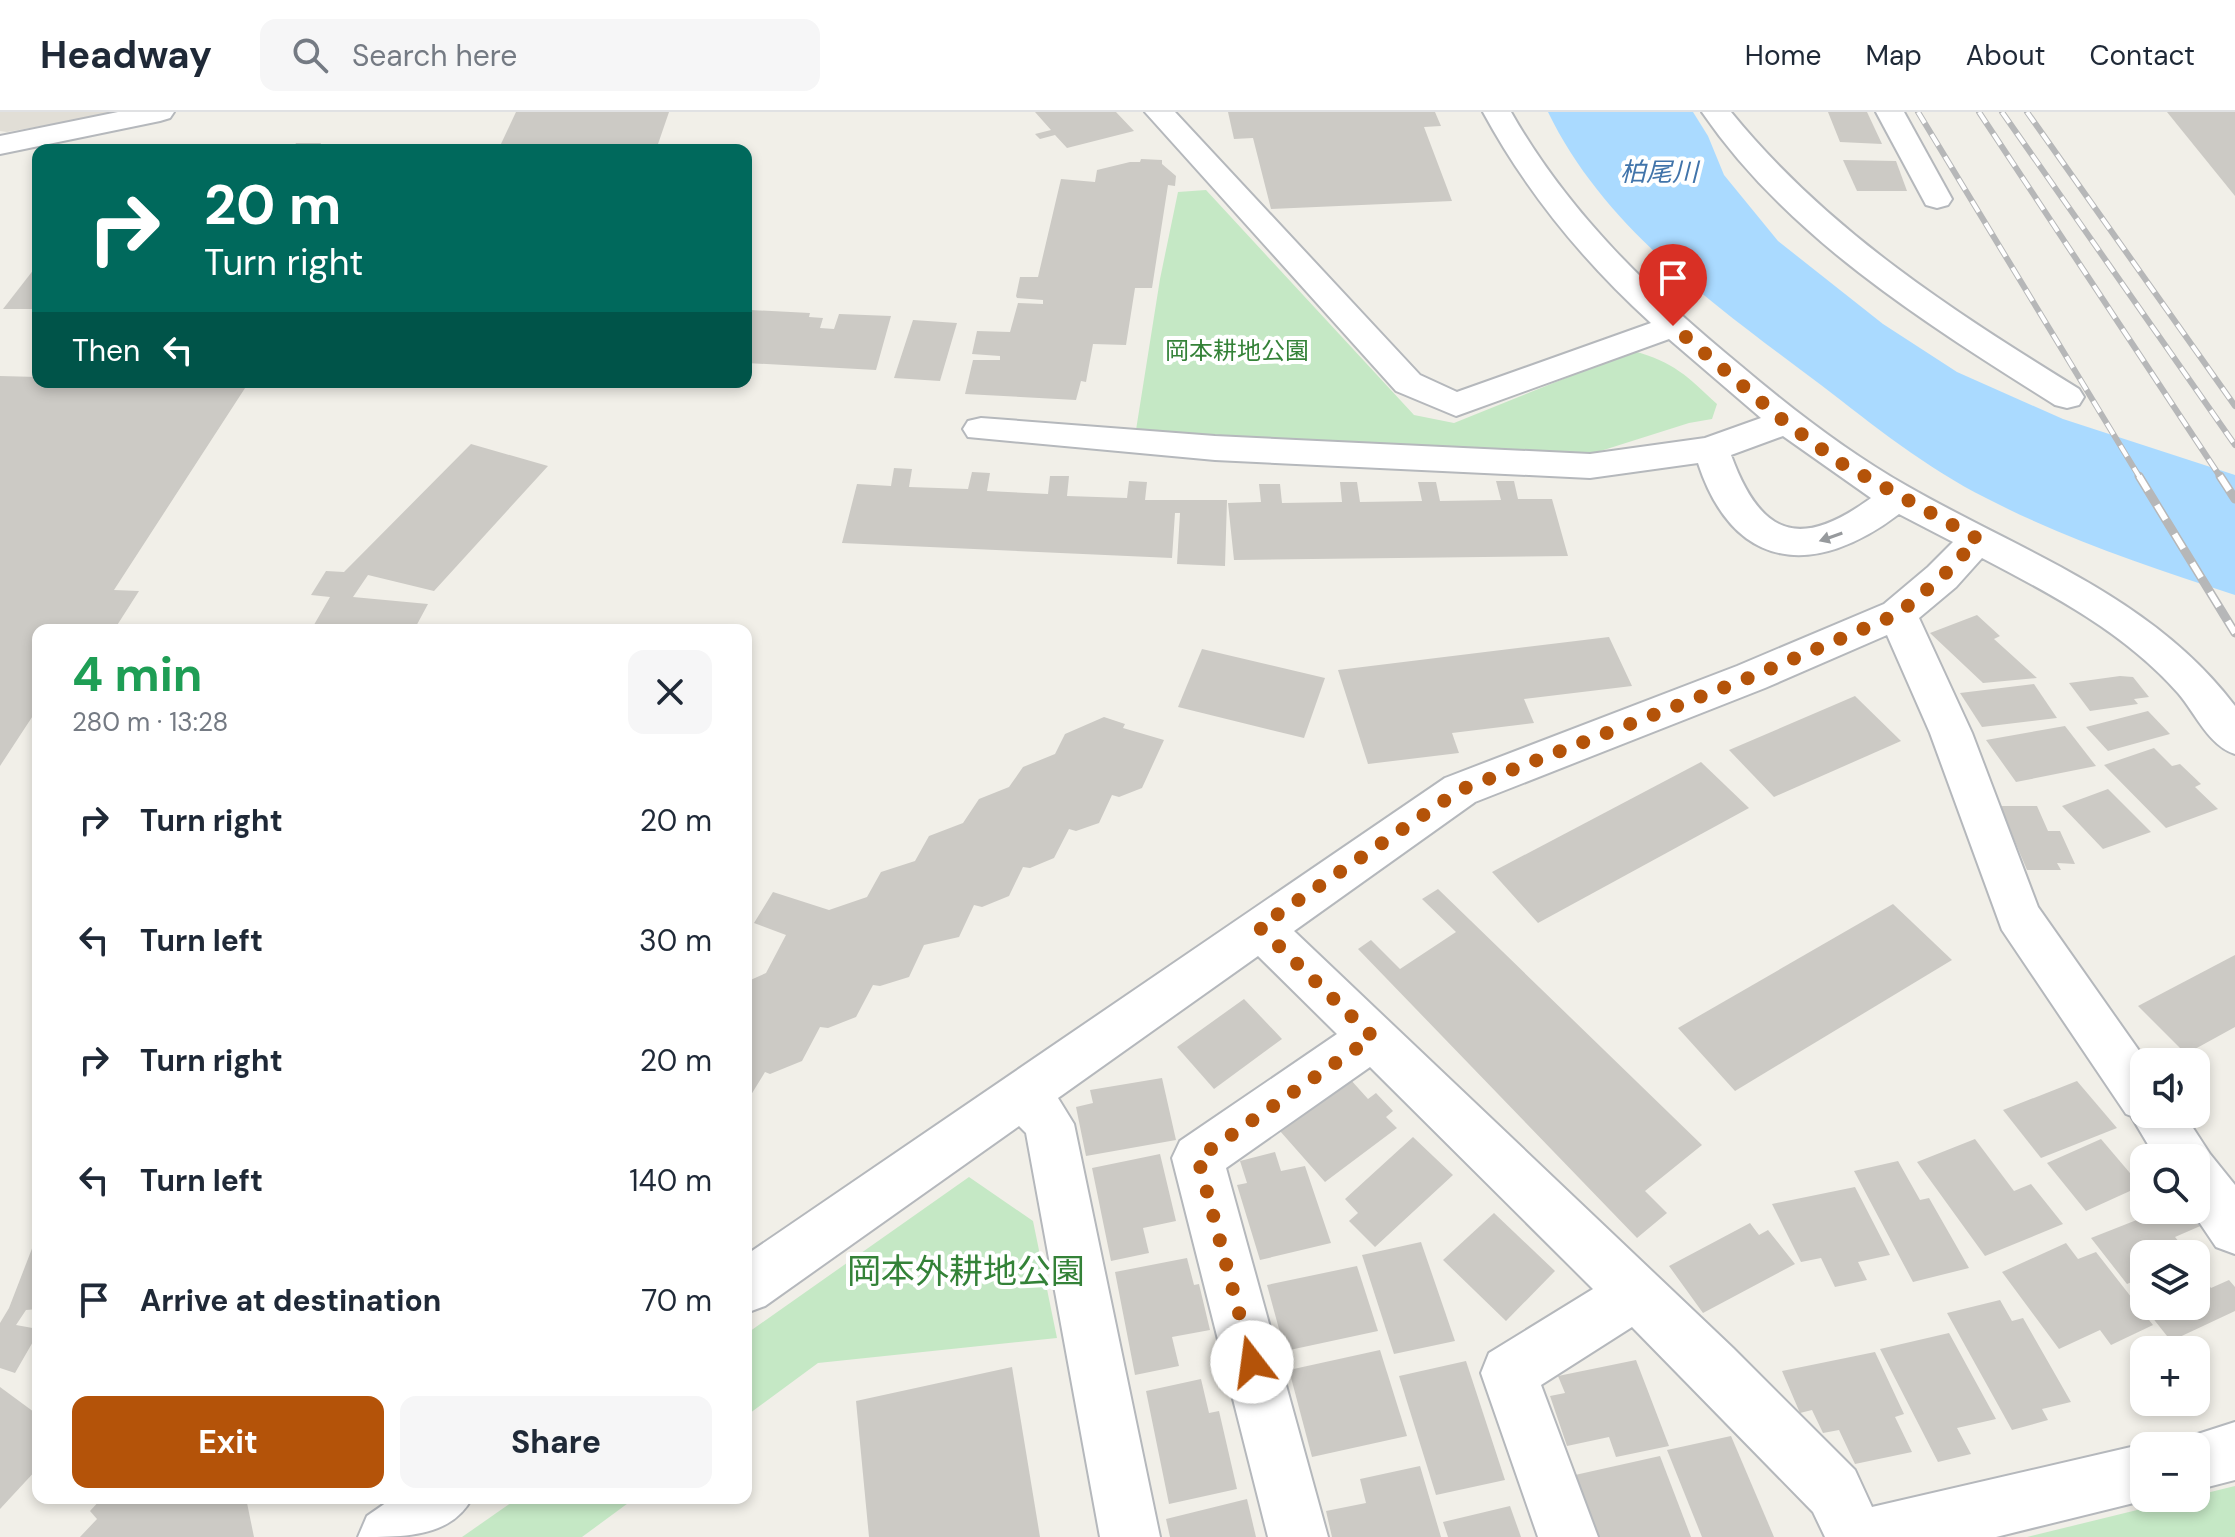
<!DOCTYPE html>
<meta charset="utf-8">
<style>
:root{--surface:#fff;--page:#f6f6f7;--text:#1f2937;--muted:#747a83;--line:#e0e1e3;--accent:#b45309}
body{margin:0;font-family:"DM Sans","Noto Sans JP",sans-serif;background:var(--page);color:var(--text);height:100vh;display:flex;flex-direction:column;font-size:30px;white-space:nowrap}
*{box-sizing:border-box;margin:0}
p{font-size:26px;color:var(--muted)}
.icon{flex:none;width:44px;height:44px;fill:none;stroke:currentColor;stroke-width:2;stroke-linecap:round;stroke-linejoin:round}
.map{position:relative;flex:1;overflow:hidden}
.sheet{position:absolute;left:32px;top:512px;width:720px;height:880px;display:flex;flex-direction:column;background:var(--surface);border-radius:16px;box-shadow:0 4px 12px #0003}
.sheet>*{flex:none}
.banner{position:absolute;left:32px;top:32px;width:720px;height:244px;border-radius:16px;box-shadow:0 4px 12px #0003;background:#00695c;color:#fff;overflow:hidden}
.tools{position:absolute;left:2130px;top:936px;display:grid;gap:16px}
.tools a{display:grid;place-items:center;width:80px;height:80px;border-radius:16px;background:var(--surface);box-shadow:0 4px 12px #0003;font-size:40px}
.pin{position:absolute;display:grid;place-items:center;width:68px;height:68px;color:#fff;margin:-82px -34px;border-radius:50% 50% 50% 0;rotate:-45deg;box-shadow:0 0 8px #0007}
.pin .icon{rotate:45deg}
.me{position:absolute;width:88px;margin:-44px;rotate:345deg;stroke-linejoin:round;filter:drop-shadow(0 0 6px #0008)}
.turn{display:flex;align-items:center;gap:28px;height:168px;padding:0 40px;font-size:36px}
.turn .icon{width:104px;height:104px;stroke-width:2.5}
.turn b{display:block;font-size:56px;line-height:68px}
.then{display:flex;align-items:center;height:76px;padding:0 40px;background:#0003;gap:16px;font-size:30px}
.round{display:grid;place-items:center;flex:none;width:84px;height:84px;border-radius:16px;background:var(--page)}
.head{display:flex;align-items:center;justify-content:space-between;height:136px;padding:0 40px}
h1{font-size:48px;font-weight:700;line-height:60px;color:#1e9e55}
.primary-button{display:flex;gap:16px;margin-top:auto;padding:16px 40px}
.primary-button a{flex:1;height:92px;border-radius:16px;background:var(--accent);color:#fff;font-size:32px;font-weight:700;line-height:92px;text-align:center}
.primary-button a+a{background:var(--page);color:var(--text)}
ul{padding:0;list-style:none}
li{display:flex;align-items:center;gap:24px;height:120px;padding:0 40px}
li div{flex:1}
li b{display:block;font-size:30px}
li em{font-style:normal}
header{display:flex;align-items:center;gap:48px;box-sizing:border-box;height:112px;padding:0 40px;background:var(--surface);border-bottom:2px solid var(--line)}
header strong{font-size:38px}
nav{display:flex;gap:44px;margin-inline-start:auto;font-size:28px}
.search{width:560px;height:72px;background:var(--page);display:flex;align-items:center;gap:20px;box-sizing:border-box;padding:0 28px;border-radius:16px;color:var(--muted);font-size:30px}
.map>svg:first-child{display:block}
.education{fill:#e1ded6}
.green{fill:#c5e8c5}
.water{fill:#aadaff}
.building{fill:#cccac5}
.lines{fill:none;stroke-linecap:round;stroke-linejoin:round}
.minor-casing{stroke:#b5b8bc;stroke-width:4}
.minor{fill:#fff;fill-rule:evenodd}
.rail-far1-casing{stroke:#b6b7b8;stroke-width:6}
.rail-casing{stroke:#b6b7b8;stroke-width:9}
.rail-far1{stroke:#fff;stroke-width:4;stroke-dasharray:13;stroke-linecap:butt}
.rail{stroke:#fff;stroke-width:6;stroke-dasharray:17;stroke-linecap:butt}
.oneway{fill:#979a9d}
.route{stroke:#b45309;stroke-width:14;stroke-dasharray:0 25.2}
.labels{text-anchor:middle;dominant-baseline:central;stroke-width:8;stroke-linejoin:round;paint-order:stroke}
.far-park-label{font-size:24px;fill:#348238;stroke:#fff}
.far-water-label{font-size:26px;font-style:italic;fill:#4174aa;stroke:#fff}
.near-park-label{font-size:34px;fill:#348238;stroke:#fff}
</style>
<header>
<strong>Headway</strong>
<div class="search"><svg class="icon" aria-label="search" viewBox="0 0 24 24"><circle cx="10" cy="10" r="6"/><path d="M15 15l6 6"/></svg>Search here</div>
<nav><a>Home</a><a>Map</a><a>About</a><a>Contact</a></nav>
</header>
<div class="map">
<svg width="2235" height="1425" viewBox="0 0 2235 1425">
<rect width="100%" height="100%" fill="#f1efe8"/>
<!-- education -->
<polygon class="education" points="0,0 123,0 7,20 0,19"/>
<!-- green -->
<g class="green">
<path d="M1206 78 1414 303 1454 311 1633 239C1674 250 1687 264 1717 292L1712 307 1689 311 1591 342 1501 341 1136 318 1160 167 1178 80Z"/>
<polygon points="969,1065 1033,1109 1057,1226 818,1251 746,1304 746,1222"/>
<polygon points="2235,1374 2235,1425 2027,1425"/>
<polygon points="518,1386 635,1386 582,1425 462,1425"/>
</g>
<!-- water -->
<path class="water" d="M1548 0H1693L1708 24 1724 63 1778 129 1883 212 1957 260 2063 307 2235 363V483C2150 455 2065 427 1986 386 1926 356 1873 313 1821 273 1719 196 1605 118 1548 0Z"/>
<!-- building -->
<g class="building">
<polygon points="516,0 669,0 657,35 500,34"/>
<polygon points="1035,0 1116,0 1134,19 1067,36 1055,23 1040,27 1035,22 1051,18"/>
<polygon points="1228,0 1435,0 1441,14 1424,15 1452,89 1271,97 1253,26 1234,27"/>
<polygon points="1828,0 1867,0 1882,32 1840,30"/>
<polygon points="2167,0 2235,0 2235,84"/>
<polygon points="296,31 321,31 318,37 292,38"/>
<polygon points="131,32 176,32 171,38 126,38"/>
<polygon points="1141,47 1162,48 1162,52 1176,64 1175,74 1168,73 1152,176 1135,176 1126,233 1093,232 1086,270 1081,269 1076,288 965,282 973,248 1000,248 1000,244 972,242 977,219 1010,220 1018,191 1043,192 1043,188 1017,186 1016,184 1020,165 1038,165 1061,67 1095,70 1097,58 1130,50 1140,50"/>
<polygon points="1843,48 1896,49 1907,79 1857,79"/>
<polygon points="38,152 38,197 3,197"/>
<polygon points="750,198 810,201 809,205 823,206 820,216 834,217 839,202 891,204 876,258 746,251 746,207"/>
<polygon points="913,208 957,211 940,269 894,266"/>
<polygon points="0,264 38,265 38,270 247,273 114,478 139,479 114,518 38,518 38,596 0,654"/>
<polygon points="471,332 548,354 434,479 368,463 353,485 428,492 414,518 311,518 330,485 311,483 326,459 344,460"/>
<polygon points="894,356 912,357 909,375 968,377 972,360 990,361 987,379 1048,382 1050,364 1069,364 1067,384 1127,386 1129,369 1147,370 1145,388 1227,388 1225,454 1177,452 1180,401 1175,401 1172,446 842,431 857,372 891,374"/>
<polygon points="1496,369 1514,369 1518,387 1552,387 1568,444 1234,448 1228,391 1261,390 1259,372 1280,372 1282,391 1342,390 1340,370 1357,370 1360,390 1422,389 1418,370 1436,370 1440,389 1501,388"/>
<polygon points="1977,503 2000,524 1994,527 2037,566 1983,571 1930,521"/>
<polygon points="1609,525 1632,574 1524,587 1534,611 1452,621 1459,641 1368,652 1338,558"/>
<polygon points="1202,537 1325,566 1304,626 1178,595"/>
<polygon points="2120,564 2133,565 2149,585 2134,587 2138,592 2090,599 2069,571"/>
<polygon points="2034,572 2057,606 1982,615 1960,581"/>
<polygon points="1855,584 1901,629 1774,685 1729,638"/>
<polygon points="2148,599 2170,622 2108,639 2086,615"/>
<polygon points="1104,605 1125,612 1123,616 1164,628 1142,676 1119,685 1112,683 1099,711 1076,719 1069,717 1054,746 1030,756 1023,755 1009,784 982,795 974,793 959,825 924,833 909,865 880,874 873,873 856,905 828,916 820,915 802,949 770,962 765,960 746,991 746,870 766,861 786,823 754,811 773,780 829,798 867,785 881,760 915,749 929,724 963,711 979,687 1009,675 1023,655 1055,642 1065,622"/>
<polygon points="2065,614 2096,654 2016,670 1986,628"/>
<polygon points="2154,636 2172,654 2180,652 2201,672 2195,675 2218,697 2166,716 2104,653"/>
<polygon points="1701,650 1749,696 1538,811 1492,760"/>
<polygon points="2108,677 2151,720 2103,737 2062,694"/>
<polygon points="2000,694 2037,694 2048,719 2060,719 2075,752 2057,751 2061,758 2027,758"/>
<polygon points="1438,777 1702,1033 1645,1079 1667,1101 1637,1126 1358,837 1371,828 1400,857 1456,820 1422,787"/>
<polygon points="1893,792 1952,848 1735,979 1678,916"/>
<polygon points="2235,843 2235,915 2186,942 2138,894"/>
<polygon points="1244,887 1282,927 1214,977 1177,935"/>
<polygon points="1162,966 1176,1028 1086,1044 1076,995 1093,991 1090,978"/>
<polygon points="1350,967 1368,987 1376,981 1393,999 1386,1005 1397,1016 1325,1070 1280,1019"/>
<polygon points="2077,969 2117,1016 2041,1046 2003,998"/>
<polygon points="1413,1025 1453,1063 1375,1135 1349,1109 1358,1101 1345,1087"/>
<polygon points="1975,1027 2014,1079 2031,1072 2063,1112 1985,1144 1917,1050"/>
<polygon points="2101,1027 2141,1074 2086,1099 2047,1051"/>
<polygon points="1275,1040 1281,1059 1305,1054 1331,1131 1260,1148 1237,1073 1247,1071 1240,1049"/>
<polygon points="1160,1042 1176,1109 1143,1116 1149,1141 1111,1149 1092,1056"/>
<polygon points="1898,1049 1920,1088 1929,1086 1969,1156 1913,1170 1854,1059"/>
<polygon points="1855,1075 1890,1143 1858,1150 1867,1168 1835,1175 1821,1146 1801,1150 1772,1092"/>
<polygon points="2162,1098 2194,1098 2205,1112 2175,1125 2189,1142 2144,1142 2144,1165 2127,1172 2091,1126"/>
<polygon points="1494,1101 1555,1159 1506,1209 1443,1148"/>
<polygon points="1750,1111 1759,1123 1768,1118 1795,1152 1703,1201 1669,1154"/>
<polygon points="38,1121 38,1197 26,1198 16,1213 38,1217 38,1221 15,1261 0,1256 0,1211 9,1196"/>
<polygon points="1421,1130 1455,1229 1394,1242 1362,1143"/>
<polygon points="2066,1131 2078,1147 2096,1140 2153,1213 2111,1233 2100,1218 2059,1237 2002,1160"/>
<polygon points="1187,1146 1194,1173 1199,1172 1210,1218 1172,1225 1179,1254 1135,1263 1115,1160"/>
<polygon points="1357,1154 1378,1219 1285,1239 1267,1173"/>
<polygon points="2196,1157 2211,1176 2229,1168 2235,1175 2235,1199 2171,1229 2132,1180 2144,1175 2144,1194 2196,1194"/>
<polygon points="2000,1188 2012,1209 2023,1206 2071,1290 2042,1297 2048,1308 2012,1318 1947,1201"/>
<polygon points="1949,1221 1996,1307 1957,1316 1971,1342 1938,1350 1880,1237"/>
<polygon points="1380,1238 1407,1324 1312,1345 1289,1258"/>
<polygon points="1875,1240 1904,1302 1895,1305 1912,1340 1855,1352 1839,1318 1823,1321 1812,1298 1800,1301 1782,1259"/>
<polygon points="1636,1248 1669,1334 1616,1345 1609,1325 1567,1334 1550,1284 1565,1281 1558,1264"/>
<polygon points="1466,1249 1505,1368 1436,1383 1399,1264"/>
<polygon points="1012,1255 1040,1425 869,1425 856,1289"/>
<polygon points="1201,1267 1209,1301 1219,1299 1237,1377 1169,1392 1146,1279"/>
<polygon points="0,1275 38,1303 38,1356 0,1397"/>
<polygon points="1731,1324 1774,1425 1702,1425 1667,1338"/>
<polygon points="1660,1344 1691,1425 1596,1425 1575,1363"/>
<polygon points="1420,1354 1441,1425 1332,1425 1326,1399 1366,1391 1360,1367"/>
<polygon points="102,1386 246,1386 254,1425 80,1425 97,1407 90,1399"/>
<polygon points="1247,1387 1256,1425 1170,1425 1166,1407"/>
<polygon points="1510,1394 1521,1425 1448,1425 1443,1410"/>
</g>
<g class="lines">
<defs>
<g id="minor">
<polygon points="118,0 174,0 170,6 160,9 0,42 0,24"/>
<path d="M1145 0H1175L1420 263 1457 280 1651 211C1583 149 1527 81 1483 0H1511C1569 102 1651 180 1741 254 1793 298 1847 340 1907 374 2022 440 2152 484 2235 594V642C2209 634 2196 602 2178 581 2125 521 2053 483 1982 446L1956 475 1919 506 1972 621 2038 795 2147 950H2144V1002H2184L2210 1042 2235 1073V1142L2216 1135 2191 1098H2196V1046H2156L2131 1004 2126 1002 2002 818 1930 621 1887 523 1765 576 1475 690 1294 819 1733 1236 1855 1358 1872 1395 2144 1332 2149 1334H2144V1386H2154L1996 1425H1825L1813 1400 1632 1215 1541 1273 1598 1425H1538L1481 1261 1489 1241 1593 1177 1370 955 1226 1056 1328 1425H1268L1172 1046 1180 1029 1337 922 1258 844 1058 986 1074 1012 1160 1425H1100L1026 1021 1019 1014 765 1194 746 1201V1143L1445 666 1737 554 1884 492 1928 455 1953 430 1899 402C1815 466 1734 460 1698 351L1590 366 1215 348 968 325 963 317 968 309 981 306 1215 324 1590 342 1705 326 1761 306 1669 227 1456 304 1396 279ZM1783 324 1871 386C1800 438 1761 425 1731 343Z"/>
<path d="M1702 0H1731C1827 118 1951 198 2079 277L2084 285 2079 293 2067 296 2055 293C1927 212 1789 127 1702 0Z"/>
<polygon points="1876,0 1904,0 1952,87 1948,93 1937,96 1926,93"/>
<polygon points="2235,1310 2235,1368 2196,1378 2196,1334 2173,1334 2176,1329"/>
<path d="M393 1386H472C451 1425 406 1425 358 1425L367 1404Z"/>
</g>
</defs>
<!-- minor casing -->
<use href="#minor" class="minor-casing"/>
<!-- minor -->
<use href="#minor" class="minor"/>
<defs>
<g id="rail-far1">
<polyline points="1918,0 2140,366"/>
<polyline points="1979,0 2221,366"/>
<polyline points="2002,0 2235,333"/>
<polyline points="2027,0 2235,294"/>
</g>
<g id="rail">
<polyline points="2139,364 2235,521"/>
<polyline points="2220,364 2235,387"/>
</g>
</defs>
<!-- rail-far1 casing -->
<use href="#rail-far1" class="rail-far1-casing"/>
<!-- rail casing -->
<use href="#rail" class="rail-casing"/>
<!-- rail-far1 -->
<use href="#rail-far1" class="rail-far1"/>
<!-- rail -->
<use href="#rail" class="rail"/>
</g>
<!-- one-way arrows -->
<defs><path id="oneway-solid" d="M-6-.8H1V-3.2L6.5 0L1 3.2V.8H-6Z" transform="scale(2)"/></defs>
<use class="oneway" href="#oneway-solid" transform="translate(1831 425) rotate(161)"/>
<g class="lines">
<!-- route -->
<polyline class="route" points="1252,1250 1198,1046 1373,925 1259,815 1460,678 1751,565 1898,502 1942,465 1978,427 1839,350 1785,310 1673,214"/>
</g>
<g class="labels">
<!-- far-park labels -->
<g class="far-park-label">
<text x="1237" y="238">岡本耕地公園</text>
</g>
<!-- far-water labels -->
<g class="far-water-label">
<text x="1659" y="60">柏尾川</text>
</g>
<!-- near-park labels -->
<g class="near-park-label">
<text x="966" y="1159">岡本外耕地公園</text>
</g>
</g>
</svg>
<div class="tools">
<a><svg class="icon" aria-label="sound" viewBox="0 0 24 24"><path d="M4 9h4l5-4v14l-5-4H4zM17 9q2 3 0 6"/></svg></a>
<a><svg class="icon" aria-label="search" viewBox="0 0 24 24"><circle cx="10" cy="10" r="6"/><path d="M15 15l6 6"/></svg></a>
<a><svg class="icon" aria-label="layers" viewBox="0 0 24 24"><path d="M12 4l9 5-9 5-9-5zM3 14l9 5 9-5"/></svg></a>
<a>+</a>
<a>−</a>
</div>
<div class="pin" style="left:1673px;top:214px;background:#d93025"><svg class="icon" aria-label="arrive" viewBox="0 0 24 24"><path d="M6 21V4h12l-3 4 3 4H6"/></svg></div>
<svg class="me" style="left:1252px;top:1250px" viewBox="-20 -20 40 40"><circle r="19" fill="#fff"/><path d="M0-13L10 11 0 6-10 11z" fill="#b45309"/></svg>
<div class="banner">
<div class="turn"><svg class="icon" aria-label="right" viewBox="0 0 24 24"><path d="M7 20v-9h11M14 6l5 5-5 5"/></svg><div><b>20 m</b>Turn right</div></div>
<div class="then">Then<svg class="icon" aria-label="left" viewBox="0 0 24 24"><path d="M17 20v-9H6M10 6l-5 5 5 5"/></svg></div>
</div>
<section class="sheet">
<div class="head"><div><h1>4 min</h1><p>280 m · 13:28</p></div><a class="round"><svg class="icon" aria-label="close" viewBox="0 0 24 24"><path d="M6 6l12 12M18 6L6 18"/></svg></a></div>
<ul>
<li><svg class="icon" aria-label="right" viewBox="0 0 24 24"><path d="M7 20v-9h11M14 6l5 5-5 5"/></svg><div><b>Turn right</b></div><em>20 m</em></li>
<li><svg class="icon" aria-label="left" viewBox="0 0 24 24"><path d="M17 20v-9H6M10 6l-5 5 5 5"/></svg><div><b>Turn left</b></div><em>30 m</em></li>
<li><svg class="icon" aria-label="right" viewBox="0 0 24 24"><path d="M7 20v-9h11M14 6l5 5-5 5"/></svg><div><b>Turn right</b></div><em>20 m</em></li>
<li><svg class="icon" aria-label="left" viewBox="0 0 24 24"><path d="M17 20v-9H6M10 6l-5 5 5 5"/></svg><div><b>Turn left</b></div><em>140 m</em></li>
<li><svg class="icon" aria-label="arrive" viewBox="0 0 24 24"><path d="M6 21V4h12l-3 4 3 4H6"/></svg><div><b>Arrive at destination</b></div><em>70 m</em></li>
</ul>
<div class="primary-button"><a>Exit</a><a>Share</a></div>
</section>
</div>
